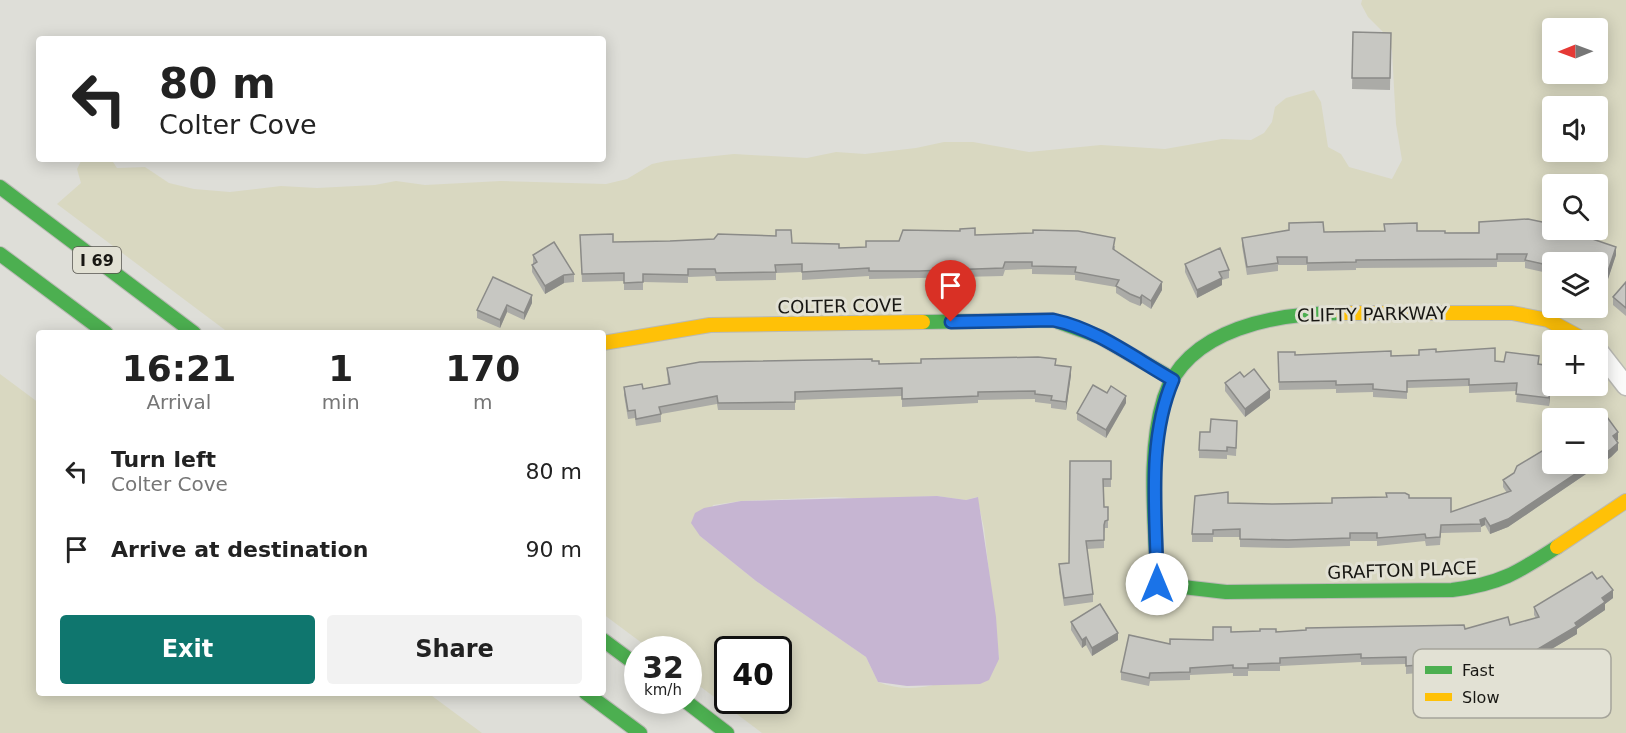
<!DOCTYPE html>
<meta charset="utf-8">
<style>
:root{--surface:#fff;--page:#f2f2f2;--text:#222;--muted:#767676;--accent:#0f766e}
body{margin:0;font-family:"DejaVu Sans",sans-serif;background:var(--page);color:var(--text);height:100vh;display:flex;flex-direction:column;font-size:22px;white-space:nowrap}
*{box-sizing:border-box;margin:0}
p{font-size:20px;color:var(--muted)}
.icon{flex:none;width:33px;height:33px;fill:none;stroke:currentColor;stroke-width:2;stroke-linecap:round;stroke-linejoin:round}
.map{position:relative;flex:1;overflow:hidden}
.drawer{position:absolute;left:36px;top:330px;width:570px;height:366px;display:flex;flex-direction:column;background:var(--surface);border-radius:6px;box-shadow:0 3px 15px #0003}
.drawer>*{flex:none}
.top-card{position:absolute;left:36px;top:36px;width:570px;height:126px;border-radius:6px;box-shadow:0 3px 15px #0003;background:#fff;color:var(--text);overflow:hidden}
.needle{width:39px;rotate:269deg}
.controls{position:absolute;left:1542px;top:18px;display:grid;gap:12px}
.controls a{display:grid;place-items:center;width:66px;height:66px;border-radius:6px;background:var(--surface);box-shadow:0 3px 15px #0003;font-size:30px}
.speed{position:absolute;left:624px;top:636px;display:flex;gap:12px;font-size:30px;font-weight:700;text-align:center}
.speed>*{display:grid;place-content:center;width:78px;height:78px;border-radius:50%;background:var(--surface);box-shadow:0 3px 15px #0003;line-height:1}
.speed small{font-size:15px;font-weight:400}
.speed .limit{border:3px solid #111;border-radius:9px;background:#fff;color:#111}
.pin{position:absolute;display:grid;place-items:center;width:51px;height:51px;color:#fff;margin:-62px -26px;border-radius:50% 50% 50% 0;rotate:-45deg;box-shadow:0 0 6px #0007}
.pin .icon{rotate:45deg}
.me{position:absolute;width:66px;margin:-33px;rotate:0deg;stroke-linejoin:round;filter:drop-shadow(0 0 4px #0008)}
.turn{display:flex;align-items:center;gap:21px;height:126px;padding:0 24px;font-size:27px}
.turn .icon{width:78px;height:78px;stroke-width:2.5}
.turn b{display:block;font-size:42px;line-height:51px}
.eta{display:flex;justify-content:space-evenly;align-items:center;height:102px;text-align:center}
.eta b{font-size:36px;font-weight:700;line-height:42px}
.action{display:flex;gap:12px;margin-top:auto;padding:12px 24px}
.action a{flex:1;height:69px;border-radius:6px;background:var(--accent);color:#fff;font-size:24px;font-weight:700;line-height:69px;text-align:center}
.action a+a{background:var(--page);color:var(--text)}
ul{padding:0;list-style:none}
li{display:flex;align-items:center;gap:18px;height:78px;padding:0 24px}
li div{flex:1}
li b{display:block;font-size:22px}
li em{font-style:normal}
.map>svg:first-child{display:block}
.green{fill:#d9d8c1;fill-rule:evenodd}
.water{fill:#c6b5d2}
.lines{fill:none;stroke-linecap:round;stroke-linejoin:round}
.street-casing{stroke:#babab4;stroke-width:21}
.fast-casing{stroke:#babab4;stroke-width:16}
.slow-casing{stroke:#babab4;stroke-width:16}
.street{stroke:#fafaf9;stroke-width:18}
.fast{stroke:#4caf50;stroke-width:14}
.slow{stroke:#ffc107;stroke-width:14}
.wall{fill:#ababa7}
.shaded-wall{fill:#8b8b88}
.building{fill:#c7c7c2;stroke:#8b8b88;stroke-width:1.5}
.route-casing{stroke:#114b97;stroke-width:15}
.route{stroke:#1a73e8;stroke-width:10}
.labels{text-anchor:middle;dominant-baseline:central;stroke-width:6;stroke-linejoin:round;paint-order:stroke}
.shield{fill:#e2e1d4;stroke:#55544d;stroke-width:1.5}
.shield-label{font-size:16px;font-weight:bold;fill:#181713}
.street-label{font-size:18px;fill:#181713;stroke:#e2e1d4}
.key{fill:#e2e1d4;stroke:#a5a49a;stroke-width:1.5}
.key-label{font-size:16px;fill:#181713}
</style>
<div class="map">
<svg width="1626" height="733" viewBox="0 0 1626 733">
<rect width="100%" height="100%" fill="#deded8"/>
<!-- green -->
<g class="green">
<path d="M1362 0H1626V733H762L689 678 688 650 650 649 603 614V333H229L57 204 81 183 77 169 82 159H111L117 168 145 167 169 183 194 189 230 192 281 186 317 188 375 185 396 181 425 185 501 181 606 184 627 179 652 164 666 161 734 154 807 158 836 152 865 154 916 148 944 142H973L1029 152 1101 145 1165 149 1222 139 1251 140 1264 133 1272 122 1275 107 1286 98 1314 90 1321 102 1328 147 1341 154 1349 167 1392 179 1402 160 1396 124 1392 51 1388 37 1368 17 1361 4ZM1552 28H1598V74H1552ZM1552 106H1598V152H1552ZM1552 184H1598V230H1552ZM1552 262H1598V308H1552ZM1552 340H1598V386H1552ZM1552 418H1598V464H1552ZM937 496 966 500 977 497 984 528 999 659C960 676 921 699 878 682L866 657 756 581 700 536 713 505 741 501 836 497 868 499ZM728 650H778V700H728Z"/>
<polygon points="0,374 39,403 39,693 428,693 482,733 0,733"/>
</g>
<!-- water -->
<polygon class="water" points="937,496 966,500 978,497 996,617 999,659 989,680 980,684 907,686 878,682 866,657 756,581 700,536 691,523 695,513 704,508 741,501"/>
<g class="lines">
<defs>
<polyline id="street" points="1598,350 1626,386"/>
<g id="fast">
<polyline points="0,187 194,333"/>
<polyline points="0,254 106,333"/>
<path d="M1342 313C1279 313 1187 327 1164 398 1146 456 1156 524 1157 584L1226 592 1452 590C1500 584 1517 573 1557 547"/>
<polyline points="923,322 1053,320 1100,337 1173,379"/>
<polyline points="603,640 638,666"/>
<polyline points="586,693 640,733"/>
<polyline points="684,700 727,733"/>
</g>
<g id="slow">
<polyline points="1342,313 1512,313 1548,320 1585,340"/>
<polyline points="603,343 710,325 923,322"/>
<polyline points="1557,547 1626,501"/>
</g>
</defs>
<!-- street casing -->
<use href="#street" class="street-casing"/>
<!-- fast casing -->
<use href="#fast" class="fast-casing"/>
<!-- slow casing -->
<use href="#slow" class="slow-casing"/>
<!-- street -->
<use href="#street" class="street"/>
<!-- fast -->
<use href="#fast" class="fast"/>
<!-- slow -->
<use href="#slow" class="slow"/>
</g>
<!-- wall -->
<g class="wall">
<polygon points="1353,32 1391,33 1390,90 1352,89"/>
<polygon points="1566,230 1616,255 1607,282 1598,278 1598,262 1552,262 1552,274 1525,268 1525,262 1497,262 1497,267 1356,268 1356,270 1307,271 1307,265 1278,265 1278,271 1247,275 1242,246 1242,238 1324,232 1417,231 1445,233"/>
<polygon points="580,235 613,242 792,243 839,248 866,247 899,241 975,235 1115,246 1115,250 1162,290 1151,309 1142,303 1140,306 1130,302 1116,293 1116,287 1075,280 1075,275 1032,274 1032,269 1005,270 1003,276 919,278 869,279 869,276 802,280 802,272 776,273 776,280 716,281 715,276 688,277 688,283 643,282 643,290 624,290 624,281 582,282"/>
<polygon points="533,255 574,274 574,282 564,283 545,294 532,272 532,265 533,264"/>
<polygon points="1185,264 1229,270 1229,278 1222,280 1222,285 1197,298 1185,272"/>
<polygon points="1626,282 1626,316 1613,305 1613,297"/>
<polygon points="532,295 532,303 524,320 507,312 500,328 477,318 477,310"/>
<polygon points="1278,352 1295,355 1391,356 1419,355 1436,352 1495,361 1552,366 1549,406 1516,402 1517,391 1469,393 1469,386 1407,388 1407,399 1373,397 1373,392 1336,393 1336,389 1279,390"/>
<polygon points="872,361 879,364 1056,365 1071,375 1066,410 1051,408 1051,404 1035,402 1035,399 978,400 978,403 902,407 902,396 795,400 795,410 718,410 717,404 661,414 661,422 636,426 635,418 628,419 624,395 624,387 643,389 668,384 667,368"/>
<polygon points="1244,377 1270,398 1245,417 1225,391 1225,383"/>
<polygon points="1126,403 1106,438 1077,420 1077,413"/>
<polygon points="1598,423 1618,440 1616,441 1618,450 1611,457 1508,527 1490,534 1485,525 1481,527 1481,532 1441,533 1440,545 1426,546 1425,541 1377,546 1377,541 1350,541 1350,546 1288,548 1240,547 1240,537 1213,537 1213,542 1192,542 1192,534 1228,503 1273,504 1332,503 1409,498 1451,512 1507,493 1503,487 1503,480"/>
<polygon points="1237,429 1236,456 1227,455 1227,459 1199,458 1199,450 1210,432"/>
<polygon points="1111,461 1111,487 1103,487 1104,507 1108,520 1108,528 1105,528 1104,533 1104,548 1087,549 1093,594 1093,602 1064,606 1059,572 1059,564 1069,563"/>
<polygon points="1597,579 1613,598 1605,604 1605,610 1577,629 1577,634 1533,660 1484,674 1446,671 1406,674 1406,664 1361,665 1361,662 1280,666 1280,671 1248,671 1248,676 1233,676 1233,673 1190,675 1190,680 1150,681 1149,686 1121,680 1121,672 1170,644 1213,640 1231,632 1465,629 1510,625 1536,618 1534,615 1534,607"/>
<polygon points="1071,622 1118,640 1092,656 1086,645 1082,648 1071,630"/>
</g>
<!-- shaded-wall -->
<g class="shaded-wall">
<polygon points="1616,247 1616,255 1607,282 1607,274"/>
<polygon points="564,275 564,283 545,294 545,286"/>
<polygon points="1222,278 1222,285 1197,298 1197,290"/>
<polygon points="1162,282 1162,290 1151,309 1151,301"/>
<polygon points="532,295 532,303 524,320 524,313"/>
<polygon points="1142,295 1142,303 1140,306 1140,298"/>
<polygon points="507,305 507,312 500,328 500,320"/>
<polygon points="1071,367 1071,375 1066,410 1066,402"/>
<polygon points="1552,369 1552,377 1549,406 1549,398"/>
<polygon points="1270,390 1270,398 1245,417 1245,409"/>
<polygon points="1126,396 1126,403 1106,438 1106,430"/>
<polygon points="1618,432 1618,440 1613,443 1613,436"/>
<polygon points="1618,443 1618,450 1611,457 1508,527 1490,534 1490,526 1590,464 1598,464 1598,459"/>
<polygon points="1485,518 1485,525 1481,527 1480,520"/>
<polygon points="1613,590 1613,598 1605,604 1605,610 1577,629 1577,634 1533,660 1484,674 1484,666 1575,623 1602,598"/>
<polygon points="1118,633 1118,640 1092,656 1092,648"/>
<polygon points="1086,637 1086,645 1082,648 1082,640"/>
</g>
<!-- building -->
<g class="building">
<polygon points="1353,32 1391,33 1390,78 1352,78"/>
<polygon points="1528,219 1552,224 1552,230 1566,230 1616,247 1607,274 1598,271 1598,262 1552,262 1552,266 1525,260 1527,254 1497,254 1497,259 1356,260 1356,262 1307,263 1307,257 1277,257 1278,263 1247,267 1242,238 1289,230 1289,223 1323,222 1324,232 1385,231 1384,224 1417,223 1417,231 1445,231 1445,233 1479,233 1479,222"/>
<polygon points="975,228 975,235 1033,233 1033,230 1078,231 1115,238 1113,249 1162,282 1151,301 1142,295 1140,298 1130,294 1116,286 1119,280 1075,272 1076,267 1032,266 1032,262 1005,262 1003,268 919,271 869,271 869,268 802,272 802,264 775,265 776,272 716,273 715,269 688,269 688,275 643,274 643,282 624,283 624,273 582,274 580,235 613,234 613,242 670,241 714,239 718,234 776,236 776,230 791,230 792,243 839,244 839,248 866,247 866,241 899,241 903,230 960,231 960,229"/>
<polygon points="554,242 574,274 564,275 545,286 532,265 537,262 533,255"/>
<polygon points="1220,248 1229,270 1219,272 1222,278 1197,290 1185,264"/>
<polygon points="493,277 532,295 524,313 507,305 500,320 477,310"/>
<polygon points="1626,282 1626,308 1613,297"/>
<polygon points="1495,348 1495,361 1504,362 1506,352 1539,356 1538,364 1552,366 1549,398 1516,394 1517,383 1469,385 1469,379 1407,381 1407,392 1373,389 1373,384 1336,385 1336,381 1279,382 1278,352 1295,352 1295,355 1391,351 1391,356 1419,355 1419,350 1436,349 1436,352"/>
<polygon points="1038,357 1056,359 1055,365 1071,367 1066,402 1051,400 1052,396 1035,394 1035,391 978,392 978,396 902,399 902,388 795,392 795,402 718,403 717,396 659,407 661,414 636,419 635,410 628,411 624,387 642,384 643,389 670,384 667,368 700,362 872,359 872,361 879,361 879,364 921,363 921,359"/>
<polygon points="1254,369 1270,390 1245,409 1225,383 1240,372 1244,377"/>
<polygon points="1093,385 1107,393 1111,386 1126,396 1106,430 1077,413"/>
<polygon points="603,409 605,409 603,442"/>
<polygon points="1607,417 1618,432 1613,436 1618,443 1611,449 1598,459 1598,423"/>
<polygon points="1211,419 1237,421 1236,448 1227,447 1227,451 1199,450 1200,432 1210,432"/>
<polygon points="1552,445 1552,464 1590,464 1508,519 1490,526 1485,518 1480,520 1481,524 1441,525 1440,537 1426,538 1425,534 1377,538 1377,533 1350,533 1350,538 1288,540 1240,539 1240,529 1213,530 1213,534 1192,534 1195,496 1228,492 1228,503 1273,504 1332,503 1332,498 1387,497 1386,493 1405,493 1409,495 1409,498 1451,498 1451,512 1511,491 1503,480 1514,473 1517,466"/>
<polygon points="1070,461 1111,461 1111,479 1103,479 1104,507 1108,507 1108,520 1105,521 1104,525 1104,540 1086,541 1093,594 1064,598 1059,564 1069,563"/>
<polygon points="1592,572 1597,579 1602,576 1613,590 1602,598 1605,602 1575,623 1577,626 1533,652 1484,666 1446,663 1406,666 1406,657 1361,658 1361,654 1280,658 1280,663 1248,664 1248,668 1233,668 1233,665 1190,668 1190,672 1150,673 1149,678 1121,672 1129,635 1170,644 1170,639 1213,640 1213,627 1231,627 1231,632 1260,631 1260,629 1276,629 1276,632 1306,630 1306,628 1464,625 1465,629 1508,617 1510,625 1539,617 1534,607"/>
<polygon points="1100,604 1118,633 1092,648 1086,637 1082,640 1071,622"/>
</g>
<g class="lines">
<defs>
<path id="route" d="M951 322 1053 320C1097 329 1134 358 1173 380 1146 443 1157 516 1157 584"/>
</defs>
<!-- route casing -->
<use href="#route" class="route-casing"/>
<!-- route -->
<use href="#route" class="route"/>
</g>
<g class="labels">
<!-- shield labels -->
<rect class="shield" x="73" y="247" width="48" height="26" rx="4.5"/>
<g class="shield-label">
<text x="97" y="260">I 69</text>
</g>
<!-- street labels -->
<g class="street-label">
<text transform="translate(840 306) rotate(-1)">COLTER COVE</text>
<text transform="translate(1372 314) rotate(-1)">CLIFTY PARKWAY</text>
<text transform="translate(1402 570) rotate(-2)">GRAFTON PLACE</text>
</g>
</g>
<!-- legend -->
<rect x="1413" y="649" width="198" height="69" rx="9" class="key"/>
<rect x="1425" y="666" width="27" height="8" fill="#4caf50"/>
<rect x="1425" y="693" width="27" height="8" fill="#ffc107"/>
<g class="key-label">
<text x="1462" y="676">Fast</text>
<text x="1462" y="703">Slow</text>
</g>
</svg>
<div class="controls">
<a><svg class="needle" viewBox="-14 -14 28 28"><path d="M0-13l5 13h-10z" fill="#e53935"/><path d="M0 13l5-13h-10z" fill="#767676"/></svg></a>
<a><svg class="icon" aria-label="sound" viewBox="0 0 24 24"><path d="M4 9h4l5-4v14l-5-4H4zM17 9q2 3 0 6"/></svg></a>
<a><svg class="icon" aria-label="search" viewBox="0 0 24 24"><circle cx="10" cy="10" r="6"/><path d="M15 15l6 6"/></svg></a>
<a><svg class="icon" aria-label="layers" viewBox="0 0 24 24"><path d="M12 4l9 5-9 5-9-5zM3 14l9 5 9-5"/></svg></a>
<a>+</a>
<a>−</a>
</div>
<div class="speed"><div>32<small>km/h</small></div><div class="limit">40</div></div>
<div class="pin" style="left:951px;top:322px;background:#d93025"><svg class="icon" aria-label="arrive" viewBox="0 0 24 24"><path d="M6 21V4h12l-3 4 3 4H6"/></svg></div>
<svg class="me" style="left:1157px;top:584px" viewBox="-20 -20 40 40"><circle r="19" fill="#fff"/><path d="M0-13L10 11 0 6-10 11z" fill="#1a73e8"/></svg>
<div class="top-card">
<div class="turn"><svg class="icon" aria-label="left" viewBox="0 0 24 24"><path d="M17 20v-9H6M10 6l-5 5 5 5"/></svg><div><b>80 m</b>Colter Cove</div></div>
</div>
<section class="drawer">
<div class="eta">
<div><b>16:21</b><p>Arrival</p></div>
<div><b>1</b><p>min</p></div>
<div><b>170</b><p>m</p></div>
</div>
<ul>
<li><svg class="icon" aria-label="left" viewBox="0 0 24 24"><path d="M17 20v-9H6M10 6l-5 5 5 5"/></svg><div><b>Turn left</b><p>Colter Cove</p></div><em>80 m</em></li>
<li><svg class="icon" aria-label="arrive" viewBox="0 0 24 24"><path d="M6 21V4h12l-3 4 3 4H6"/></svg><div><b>Arrive at destination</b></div><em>90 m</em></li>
</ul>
<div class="action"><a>Exit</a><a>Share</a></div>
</section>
</div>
